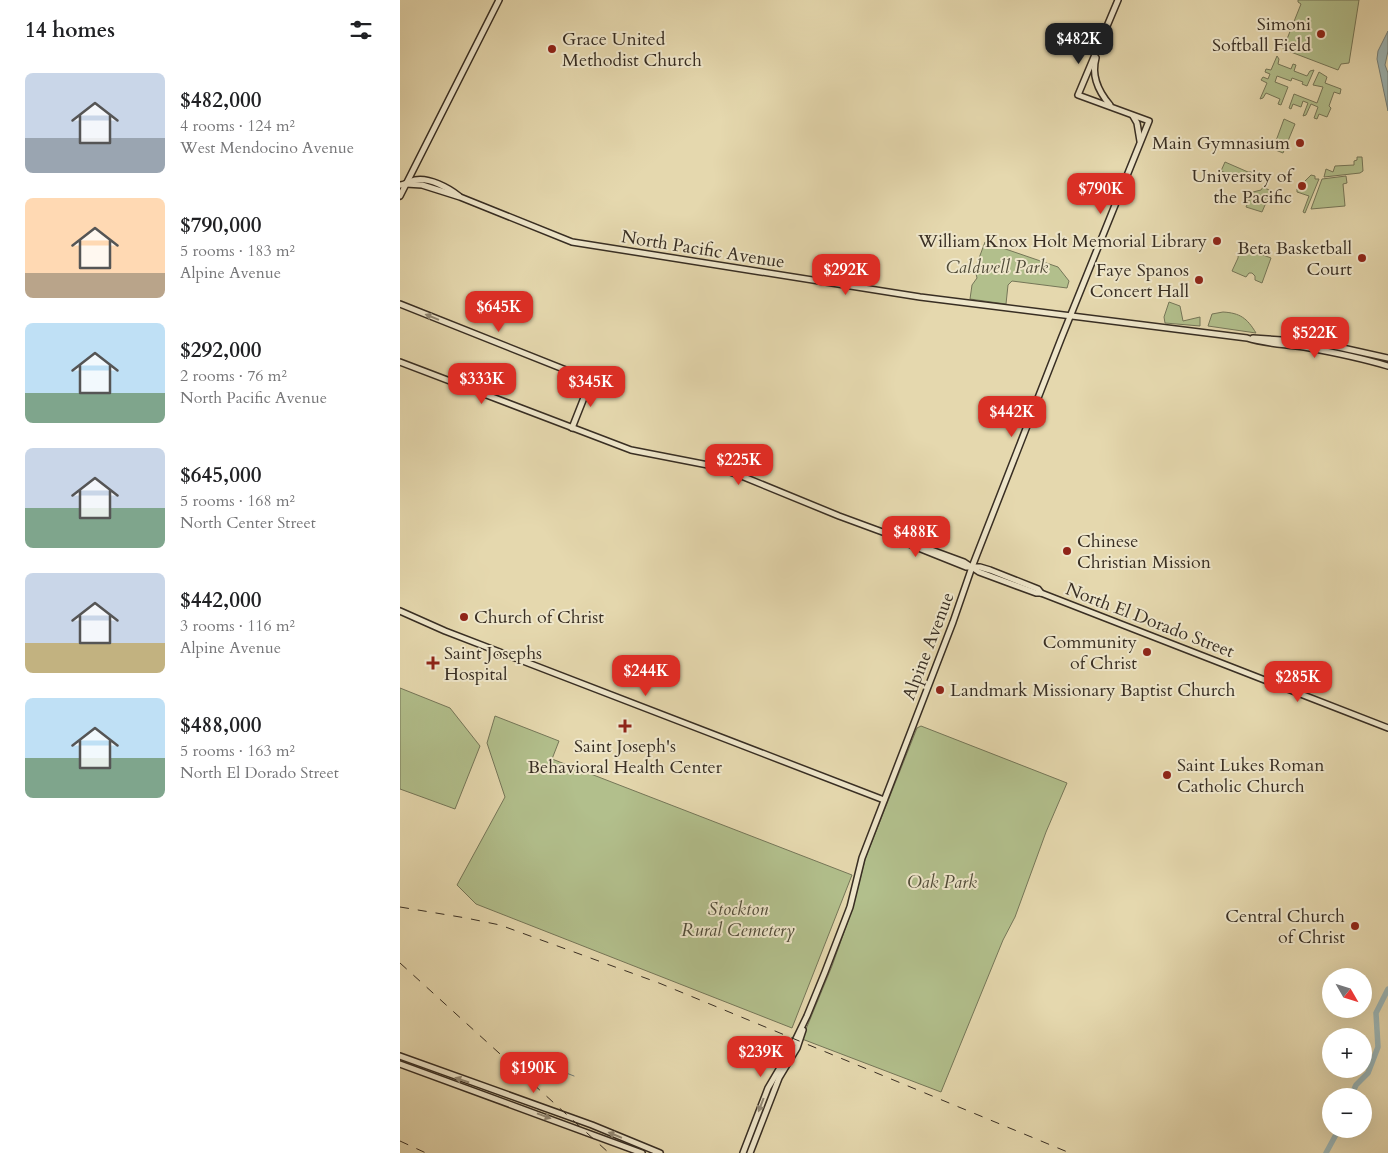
<!DOCTYPE html>
<html lang="en">
<head>
<meta charset="utf-8">
<style>
	body { margin:0; font-family:Cardo,serif; background:#f6f6f6; color:#202124; height:100vh; display:flex; flex-direction:column; font-size:19px; white-space:nowrap }
	* { box-sizing:border-box; margin:0 }
	p { font-size:16px; color:#757577 }
	.icon { flex:none; width:28px; height:28px; fill:none; stroke:currentColor; stroke-width:2; stroke-linecap:round; stroke-linejoin:round }
	.map { position:relative; flex:1; overflow:hidden }
	.sheet { display:flex; flex-direction:column; background:#fff; width:400px }
	.sheet>* { flex:none }
	.needle { width:32px; rotate:129deg }
	.tools { position:absolute; left:922px; top:968px; display:grid; gap:10px }
	.tools a { display:grid; place-items:center; width:50px; height:50px; border-radius:50%; background:#fff; box-shadow:0 5px 20px #0002; font-size:25px }
	.price { position:absolute; translate:-50% -42px; padding:0 11px; border-radius:10px; background:#d93025; color:#fff; font-size:16px; line-height:32px; filter:drop-shadow(0 1px 2px #0008) }
	.price::after { content:''; position:absolute; left:50%; top:30px; width:15px; height:11px; margin-left:-8px; background:inherit; clip-path:polygon(0 0,100% 0,50% 100%) }
	.price.selected { background:#222; color:#fff }
	ul { padding:0; list-style:none }
	li { display:flex; align-items:center; gap:15px; height:125px; padding:0 25px }
	li span { display:grid; place-items:center; flex:none; width:140px; height:100px; border-radius:8px; color:#555 }
	li>.icon { margin-inline-start:auto }
	span .icon { width:60px; height:60px; fill:#fffc; stroke-width:1 }
	li b { font-size:21px }
	h2 { display:flex; justify-content:space-between; align-items:center; height:60px; padding:0 25px; font-size:21px }
	main { display:flex; flex:1; min-height:0 }
	.map>svg:first-child { display:block }
	.green { fill:#b2bf8c; stroke:#757658 }
	.water { fill:#9cb6b6; stroke:#74807b }
	.lines { fill:none; stroke-linecap:round; stroke-linejoin:round }
	.stream { stroke:#74807b; stroke-width:1 }
	.river { stroke:#9cb6b6; stroke-width:5.5 }
	.secondary-casing { stroke:#382e23; stroke-width:8 }
	.secondary { stroke:#eee6ca; stroke-width:5 }
	.rail { stroke:#382e23; stroke-width:1; stroke-dasharray:9 9; stroke-linecap:butt }
	.oneway { fill:#938a76 }
	.poi-dot { fill:#8f2418; stroke:#eee6ca; stroke-width:2 }
	.labels { text-anchor:middle; stroke-width:4; stroke-linejoin:round; paint-order:stroke }
	.poi-label { font-size:18px; fill:#382e23; stroke:#eee6ca; text-anchor:end }
	.street-label { font-size:18px; fill:#382e23; stroke:#eee6ca }
	.park-label { font-size:18px; font-style:italic; fill:#504b38; stroke:#eee6ca }
</style>
</head>
<body>
<main>
<section class="sheet">
<h2>14 homes<svg class="icon" aria-label="filters" viewBox="0 0 24 24"><path d="M4 7h16M4 17h16"/><circle cx="9" cy="7" r="2"/><circle cx="15" cy="17" r="2"/></svg></h2>
<ul>
<li><span style="background:linear-gradient(#c9d6e8 65%,#9aa5b1 0)"><svg class="icon" aria-label="home" viewBox="0 0 24 24"><path d="M3 11l9-7 9 7M6 9v11h12V9"/></svg></span><div><b>$482,000</b><p>4 rooms · 124 m²</p><p>West Mendocino Avenue</p></div></li>
<li><span style="background:linear-gradient(#ffd9b3 75%,#b9a48a 0)"><svg class="icon" aria-label="home" viewBox="0 0 24 24"><path d="M3 11l9-7 9 7M6 9v11h12V9"/></svg></span><div><b>$790,000</b><p>5 rooms · 183 m²</p><p>Alpine Avenue</p></div></li>
<li><span style="background:linear-gradient(#bfe0f5 70%,#7fa58c 0)"><svg class="icon" aria-label="home" viewBox="0 0 24 24"><path d="M3 11l9-7 9 7M6 9v11h12V9"/></svg></span><div><b>$292,000</b><p>2 rooms · 76 m²</p><p>North Pacific Avenue</p></div></li>
<li><span style="background:linear-gradient(#c9d6e8 60%,#7fa58c 0)"><svg class="icon" aria-label="home" viewBox="0 0 24 24"><path d="M3 11l9-7 9 7M6 9v11h12V9"/></svg></span><div><b>$645,000</b><p>5 rooms · 168 m²</p><p>North Center Street</p></div></li>
<li><span style="background:linear-gradient(#c9d6e8 70%,#c2b280 0)"><svg class="icon" aria-label="home" viewBox="0 0 24 24"><path d="M3 11l9-7 9 7M6 9v11h12V9"/></svg></span><div><b>$442,000</b><p>3 rooms · 116 m²</p><p>Alpine Avenue</p></div></li>
<li><span style="background:linear-gradient(#bfe0f5 60%,#7fa58c 0)"><svg class="icon" aria-label="home" viewBox="0 0 24 24"><path d="M3 11l9-7 9 7M6 9v11h12V9"/></svg></span><div><b>$488,000</b><p>5 rooms · 163 m²</p><p>North El Dorado Street</p></div></li>
</ul>
</section>
<div class="map">
<svg width="988" height="1153" viewBox="0 0 988 1153">
	<rect width="100%" height="100%" fill="#e5d8ae"/>
	<filter id="stains"><feTurbulence type="fractalNoise" baseFrequency=".004" numOctaves="4"/><feColorMatrix values="0 0 0 0 .2 0 0 0 0 .09 0 0 0 0 .02 0 0 0 .5 -.17"/></filter>
	<radialGradient id="worn" r=".72"><stop offset=".6" stop-color="#630" stop-opacity="0"/><stop offset="1" stop-color="#630" stop-opacity=".3"/></radialGradient>
	<g class="green">
		<path d="M898 0H959L949 63 941 64 938 70 883 49 901 4 898 2Z"/>
		<path d="M877 56 879 59 878 64 891 69 893 64 896 65 894 71 907 76 910 71 914 70 907 86 902 84 903 82 892 78 891 81 877 76 875 82 888 87 881 105 878 104 880 99 866 93 863 98 860 99 867 83 861 80 863 77 868 79 870 74 865 72 866 69 871 70Z"/>
		<path d="M919 72 927 77 925 83 941 89 940 94 934 92 929 106 931 108 927 117 919 114 917 119 914 118 918 107 911 104 906 115 903 116 908 103 903 101 901 107 893 104 891 109 889 108 894 94 917 103 923 87 913 85Z"/>
		<path d="M884 119 895 124 883 153 873 149Z"/>
		<path d="M957 157H962L963 171 960 173 924 177 926 169 933 172 935 166 954 165V161L957 160Z"/>
		<path d="M825 162 848 172H852L848 182 821 171Z"/>
		<path d="M911 175 915 176V179H919L905 213 903 212 909 196 897 192V189Z"/>
		<path d="M946 176 947 183 943 184 945 206 911 209 922 179Z"/>
		<path d="M863 187 871 191 862 212 846 207 853 192 861 190Z"/>
		<path d="M585 242 658 267 669 281 667 288 612 281 608 285 606 304 570 299 572 285 577 278 575 269Z"/>
		<path d="M839 246 871 258 862 283 855 280V276L852 273H849L846 277 832 271 838 258Z"/>
		<path d="M769 302 780 306 783 321 800 317V326L765 323 764 317Z"/>
		<path d="M823 312C840 313 847 318 856 333L808 326 812 314Z"/>
		<path d="M0 688 50 708 80 746 55 809 0 789Z"/>
		<path d="M95 716 159 741 152 759 452 875 392 1028 76 904 57 885 105 797 87 743Z"/>
		<path d="M521 726 667 783 646 832 615 917 603 940 541 1092 402 1039 432 966 453 907 465 859 517 728Z"/>
	</g>
	<path class="water" d="M988 31V51L985 65 988 73V111L977 59 978 51Z"/>
	<g class="lines">
		<path class="stream" d="M141 1058 156 1069 174 1076"/>
		<g class="river">
			<path d="M951 1096 956 1085 968 1073 978 1047 976 1013 988 989"/>
			<path d="M926 1153 939 1129"/>
		</g>
		<g class="secondary-casing">
			<g id="secondary">
				<path d="M696 58C691 76 698 91 710 105"/>
				<path d="M733 116 737 123 740 141"/>
				<path d="M6 184 22 185 60 197 172 242 520 297 847 338C865 344 885 344 904 347 932 352 961 358 988 366"/>
				<path d="M0 185C5 185 10 181 15 180 29 177 49 188 59 196"/>
				<path d="M0 196 99 0"/>
				<path d="M0 304 191 380 172 428"/>
				<path d="M853 338 897 341 938 347 988 358"/>
				<path d="M0 362 231 450 308 465 339 475 439 516 564 562 579 572 636 593H641L988 728"/>
				<path d="M507 542 511 545 566 567H580L590 570 638 589 641 593"/>
				<path d="M0 611 45 631 484 800"/>
				<path d="M0 1056 192 1125 260 1153"/>
				<path d="M0 1064 242 1153"/>
				<path d="M343 1153 368 1088 391 1049 407 1016 425 972 450 907 462 858 553 622 572 567 661 339 749 121 678 95 718 0"/>
				<path d="M350 1153 379 1078 397 1048 403 1030"/>
			</g>
		</g>
		<use href="#secondary" class="secondary"/>
		<g class="rail">
			<path d="M0 907 66 918 100 925 259 983 670 1153"/>
			<path d="M0 963 209 1153"/>
			<path d="M0 1141 26 1153"/>
		</g>
	</g>
	<defs><path id="oneway-solid" d="M-6-.8H1V-3.2L6.5 0L1 3.2V.8H-6Z" transform="scale(1.25)"/></defs>
	<g class="oneway">
		<use href="#oneway-solid" transform="translate(32 317) rotate(-158)"/>
		<use href="#oneway-solid" transform="translate(62 1080) rotate(-161)"/>
		<use href="#oneway-solid" transform="translate(361 1105) rotate(111)"/>
		<use href="#oneway-solid" transform="translate(144 1116) rotate(20)"/>
		<use href="#oneway-solid" transform="translate(215 1135) rotate(-158)"/>
	</g>
	<g class="poi-dot">
		<circle cx="921" cy="34" r="5"/>
		<circle cx="152" cy="49" r="5"/>
		<circle cx="900" cy="143" r="5"/>
		<circle cx="902" cy="186" r="5"/>
		<circle cx="817" cy="241" r="5"/>
		<circle cx="962" cy="258" r="5"/>
		<circle cx="799" cy="280" r="5"/>
		<circle cx="667" cy="551" r="5"/>
		<circle cx="64" cy="617" r="5"/>
		<circle cx="747" cy="652" r="5"/>
		<path d="M30.5 655.5h5v5h5v5h-5v5h-5v-5h-5v-5h5z"/>
		<circle cx="540" cy="690" r="5"/>
		<path d="M222.5 718.5h5v5h5v5h-5v5h-5v-5h-5v-5h5z"/>
		<circle cx="767" cy="775" r="5"/>
		<circle cx="955" cy="926" r="5"/>
	</g>
	<g class="labels">
		<g class="poi-label">
			<text x="911" y="30">Simoni<tspan x="911" dy="21">Softball Field</tspan></text>
			<text x="162" y="45" text-anchor="start">Grace United<tspan x="162" dy="21">Methodist Church</tspan></text>
			<text x="890" y="149">Main Gymnasium</text>
			<text x="892" y="182">University of<tspan x="892" dy="21">the Pacific</tspan></text>
			<text x="807" y="247">William Knox Holt Memorial Library</text>
			<text x="952" y="254">Beta Basketball<tspan x="952" dy="21">Court</tspan></text>
			<text x="789" y="276">Faye Spanos<tspan x="789" dy="21">Concert Hall</tspan></text>
			<text x="677" y="547" text-anchor="start">Chinese<tspan x="677" dy="21">Christian Mission</tspan></text>
			<text x="74" y="623" text-anchor="start">Church of Christ</text>
			<text x="737" y="648">Community<tspan x="737" dy="21">of Christ</tspan></text>
			<text x="44" y="659" text-anchor="start">Saint Josephs<tspan x="44" dy="21">Hospital</tspan></text>
			<text x="550" y="696" text-anchor="start">Landmark Missionary Baptist Church</text>
			<text x="225" y="752" text-anchor="middle">Saint Joseph's<tspan x="225" dy="21">Behavioral Health Center</tspan></text>
			<text x="777" y="771" text-anchor="start">Saint Lukes Roman<tspan x="777" dy="21">Catholic Church</tspan></text>
			<text x="945" y="922">Central Church<tspan x="945" dy="21">of Christ</tspan></text>
		</g>
		<g class="street-label">
			<text transform="translate(303 249) rotate(9)" y="6">North Pacific Avenue</text>
			<text transform="translate(750 620) rotate(21)" y="6">North El Dorado Street</text>
			<text transform="translate(528 646) rotate(-69)" y="6">Alpine Avenue</text>
		</g>
		<g class="park-label">
			<text x="597" y="273">Caldwell Park</text>
			<text x="542" y="888">Oak Park</text>
			<text x="338" y="915">Stockton<tspan x="338" dy="21">Rural Cemetery</tspan></text>
		</g>
	</g>
	<rect width="100%" height="100%" filter="url(#stains)"/>
	<rect width="100%" height="100%" fill="url(#worn)"/>
</svg>
<div class="tools">
<a><svg class="needle" viewBox="-14 -14 28 28"><path d="M0-13l5 13h-10z" fill="#e53935"/><path d="M0 13l5-13h-10z" fill="#757577"/></svg></a>
<a>+</a>
<a>−</a>
</div>
<b class="price selected" style="left:679px;top:65px">$482K</b>
<b class="price" style="left:701px;top:215px">$790K</b>
<b class="price" style="left:446px;top:296px">$292K</b>
<b class="price" style="left:99px;top:333px">$645K</b>
<b class="price" style="left:915px;top:359px">$522K</b>
<b class="price" style="left:82px;top:405px">$333K</b>
<b class="price" style="left:191px;top:408px">$345K</b>
<b class="price" style="left:612px;top:438px">$442K</b>
<b class="price" style="left:339px;top:486px">$225K</b>
<b class="price" style="left:516px;top:558px">$488K</b>
<b class="price" style="left:246px;top:697px">$244K</b>
<b class="price" style="left:898px;top:703px">$285K</b>
<b class="price" style="left:361px;top:1078px">$239K</b>
<b class="price" style="left:134px;top:1094px">$190K</b>
</div>
</main>
</body>
</html>
